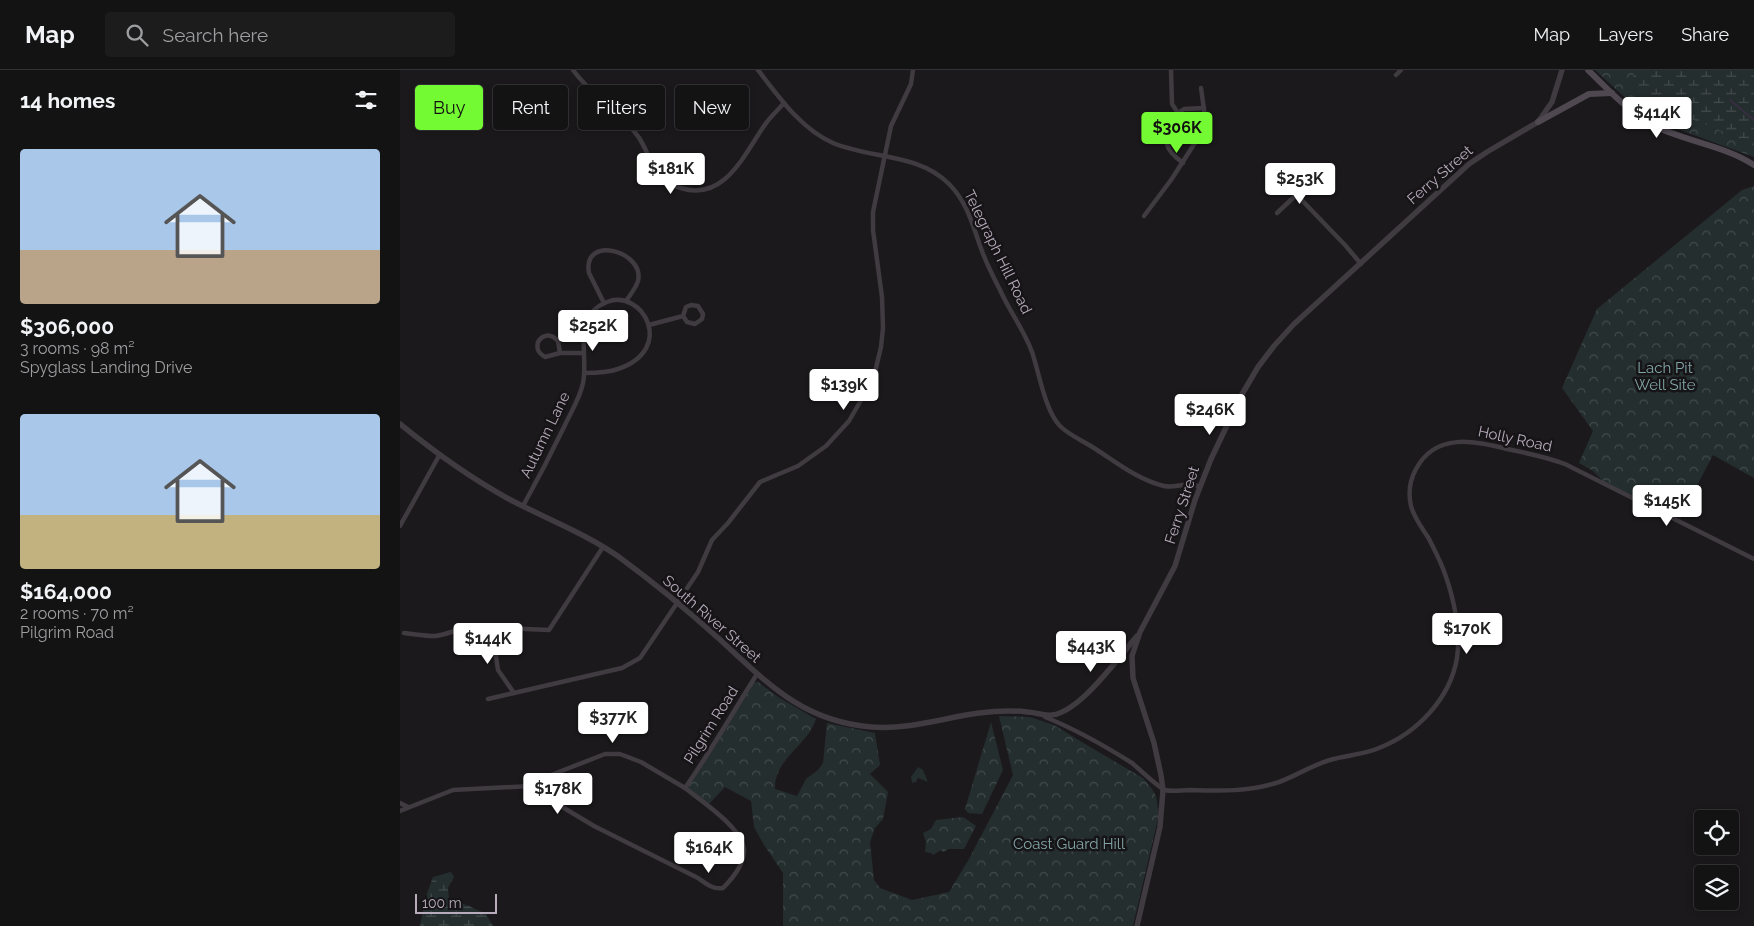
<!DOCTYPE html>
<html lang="en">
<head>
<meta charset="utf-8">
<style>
	body { margin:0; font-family:Raleway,sans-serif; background:#1d1c1d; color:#f1f3f6; height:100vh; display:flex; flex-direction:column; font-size:19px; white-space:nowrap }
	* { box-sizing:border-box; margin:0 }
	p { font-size:16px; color:#9d9ea0 }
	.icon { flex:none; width:28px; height:28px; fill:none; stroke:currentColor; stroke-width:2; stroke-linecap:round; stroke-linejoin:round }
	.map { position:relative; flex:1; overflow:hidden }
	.side { display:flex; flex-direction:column; background:#141314; width:400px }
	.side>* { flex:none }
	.guide { position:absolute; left:15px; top:15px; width:475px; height:45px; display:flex; gap:10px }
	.fabs { position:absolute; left:1294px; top:740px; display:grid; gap:10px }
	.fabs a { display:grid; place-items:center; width:45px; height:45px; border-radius:5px; background:#141314; box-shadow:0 2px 8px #0003,0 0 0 1px #333234; font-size:25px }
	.scale { position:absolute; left:15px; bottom:12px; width:82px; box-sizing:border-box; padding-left:5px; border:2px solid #b7abbc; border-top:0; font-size:14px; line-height:18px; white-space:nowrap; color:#b7abbc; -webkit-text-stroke:4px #161416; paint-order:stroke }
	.price { position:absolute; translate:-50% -42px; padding:0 11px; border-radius:5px; background:#fff; color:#222; font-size:16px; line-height:32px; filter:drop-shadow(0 1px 2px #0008) }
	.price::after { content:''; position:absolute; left:50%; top:30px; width:15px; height:11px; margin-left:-8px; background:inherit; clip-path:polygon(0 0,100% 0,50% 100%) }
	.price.active { background:#74fa32; color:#111 }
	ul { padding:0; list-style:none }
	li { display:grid; align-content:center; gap:10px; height:265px; padding:0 20px }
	li span { display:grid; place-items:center; height:155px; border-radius:5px; color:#555 }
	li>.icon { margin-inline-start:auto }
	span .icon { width:90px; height:90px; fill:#fffc; stroke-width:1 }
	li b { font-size:21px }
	h2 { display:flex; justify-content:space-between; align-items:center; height:60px; padding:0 20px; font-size:21px }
	.chip { padding:0 18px; border-radius:5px; background:#141314; box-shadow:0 2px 8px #0003,0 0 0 1px #333234; font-size:18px; line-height:45px }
	.chip.active { background:#74fa32; color:#111 }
	header { display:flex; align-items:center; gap:30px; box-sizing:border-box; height:70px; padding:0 25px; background:#141314; border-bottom:1px solid #333234 }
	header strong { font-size:24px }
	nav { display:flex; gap:28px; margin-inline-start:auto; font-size:18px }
	.search { width:350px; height:45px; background:#1d1c1d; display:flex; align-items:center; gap:12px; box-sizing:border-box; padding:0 18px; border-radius:5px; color:#9d9ea0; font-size:19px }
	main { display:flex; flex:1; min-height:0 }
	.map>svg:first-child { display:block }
	.forest { fill:url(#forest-crowns) }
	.wetland { fill:url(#wetland-marsh) }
	.garden { fill:#252e2f }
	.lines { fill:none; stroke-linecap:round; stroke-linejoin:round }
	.stream { stroke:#362e40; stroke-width:2 }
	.minor { stroke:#403a41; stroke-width:4.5 }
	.tertiary { stroke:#403a41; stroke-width:5.5 }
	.secondary { stroke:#4f4851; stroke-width:6 }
	.labels { text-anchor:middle; stroke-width:5; stroke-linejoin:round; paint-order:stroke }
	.street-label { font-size:15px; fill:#b7abbc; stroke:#161416 }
	.park-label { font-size:15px; fill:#81a5a7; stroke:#161416 }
</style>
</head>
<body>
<header>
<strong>Map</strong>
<div class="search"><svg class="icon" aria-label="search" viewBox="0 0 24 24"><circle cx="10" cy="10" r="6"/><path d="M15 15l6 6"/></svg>Search here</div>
<nav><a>Map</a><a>Layers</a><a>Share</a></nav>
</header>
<main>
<section class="side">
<h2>14 homes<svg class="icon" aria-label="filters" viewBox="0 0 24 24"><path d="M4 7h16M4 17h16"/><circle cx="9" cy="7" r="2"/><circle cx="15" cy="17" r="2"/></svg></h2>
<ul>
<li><span style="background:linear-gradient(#a9c7e8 65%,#b9a48a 0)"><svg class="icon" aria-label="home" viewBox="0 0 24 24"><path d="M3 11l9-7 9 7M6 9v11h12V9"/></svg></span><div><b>$306,000</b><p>3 rooms · 98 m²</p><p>Spyglass Landing Drive</p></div></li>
<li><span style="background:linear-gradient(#a9c7e8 65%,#c2b280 0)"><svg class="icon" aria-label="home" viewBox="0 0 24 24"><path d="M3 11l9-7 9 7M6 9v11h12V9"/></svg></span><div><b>$164,000</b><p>2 rooms · 70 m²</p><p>Pilgrim Road</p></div></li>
</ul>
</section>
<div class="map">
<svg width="1354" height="856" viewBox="0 0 1354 856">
	<defs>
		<pattern id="forest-crowns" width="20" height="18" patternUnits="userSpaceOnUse" patternTransform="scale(1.25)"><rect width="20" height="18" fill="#252e2f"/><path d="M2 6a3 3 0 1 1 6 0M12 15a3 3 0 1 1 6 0" fill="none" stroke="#424a4b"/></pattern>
		<pattern id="wetland-marsh" width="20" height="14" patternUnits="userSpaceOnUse" patternTransform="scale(1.25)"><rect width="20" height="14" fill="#252e2f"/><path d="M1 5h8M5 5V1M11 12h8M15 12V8" fill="none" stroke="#424a4b"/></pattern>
	</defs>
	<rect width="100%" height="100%" fill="#1b191b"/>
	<g class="forest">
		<path d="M1195 0H1354V87L1258 52 1242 43Z"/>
		<path d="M1354 116V408L1313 385 1280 448 1204 412 1193 401 1179 393 1193 361 1162 318 1197 239 1342 120Z"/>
		<path d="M358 612 378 627 416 649C414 654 412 659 409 663 396 681 374 695 375 719L397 726 406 709 418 700 423 693 427 653 475 663 480 695 470 704 488 722 483 749 475 758 470 772 474 810 480 818 512 830 549 822 569 789 613 705 599 646 630 647 654 655 685 674 731 701 743 708 752 719 756 726 759 744 733 856H383V803L364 775 354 757 351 731 325 717 307 736 285 718 351 613Z"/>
		<path d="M591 652 603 700 582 744 568 743 565 739Z"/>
		<path d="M563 747 576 756 564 779H549L543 782 541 780 533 785 531 783 525 782 526 772 523 763 531 759 536 750Z"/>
	</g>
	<g class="wetland">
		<path d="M1240 0H1354V74L1259 36 1232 13 1234 4Z"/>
		<path d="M51 802 54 807 48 818 49 829 69 836 86 844 93 856H20L26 826 33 807Z"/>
	</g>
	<path class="garden" d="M518 697 523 700 528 712 518 708 516 712 512 713 511 707Z"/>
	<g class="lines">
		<path class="stream" d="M1330 30 1354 50"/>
		<g class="minor">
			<path d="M173 0C191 25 218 41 237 65 247 77 252 101 263 111 267 114 276 116 281 118 324 132 344 85 364 56 369 48 377 41 384 33"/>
			<path d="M358 0C379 27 401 59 433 73 471 89 518 83 549 114 568 133 573 157 582 181 587 195 594 208 601 222 610 242 624 260 632 282 639 302 645 341 660 356 669 365 683 371 694 378 716 392 738 410 764 416 776 419 788 410 800 417"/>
			<path d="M771 0 772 34 778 43C768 68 757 74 783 93"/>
			<path d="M996 5 1001 0"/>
			<path d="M778 43 784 39 804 38"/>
			<path d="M892 120 945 175 961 194"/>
			<path d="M877 143 910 112"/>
			<path d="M744 146 771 110 802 62 805 47 801 18"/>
			<path d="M204 233 189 203C182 164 245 181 238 211 236 218 230 225 226 231"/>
			<path d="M249 255 283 246 287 252 295 254 302 249 303 244 298 236 291 235 286 237 283 246"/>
			<path d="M160 283 145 287C139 283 136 280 138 272 143 264 151 263 158 271L160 283H183"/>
			<path d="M123 436C138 409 152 382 165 355 171 342 180 328 183 313 189 286 171 246 207 232 242 218 277 279 218 299 207 303 195 303 184 303"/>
			<path d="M0 456 40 384"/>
			<path d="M101 558 96 587 98 600 114 623"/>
			<path d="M4 563C14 564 25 566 35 566 50 565 79 548 92 560L101 558 149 560 203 477"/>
			<path d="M88 629 222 598 240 588 298 502 312 470 328 453 360 412 398 396 426 376 449 351 464 325 475 302 481 277 483 258 482 227 473 160V142L491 56 511 14 513 0"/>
			<path d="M645 647C675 659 705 676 732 693 739 699 759 718 765 720 772 722 782 720 790 720 820 721 850 722 879 712 896 706 912 695 930 690 946 685 963 685 979 678 1017 663 1050 629 1057 588 1061 562 1054 529 1045 504 1041 492 1035 481 1029 469 1023 459 1014 448 1011 436 1008 423 1010 410 1016 399 1036 362 1074 371 1107 379 1127 383 1146 387 1165 394L1354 489"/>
			<path d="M129 717 194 756 298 808C305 813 313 820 323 818 332 809 343 796 344 782 346 760 301 731 285 718"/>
			<path d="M0 733 8 737"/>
			<path d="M0 741 53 720 132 716 146 707 205 684H220L241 692 285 718C311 681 333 642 357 604"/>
		</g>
		<g class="tertiary">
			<path d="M0 354C33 381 69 407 107 428 144 448 185 463 219 487 253 512 286 539 317 567 366 611 400 651 471 657 508 660 543 648 579 643 594 641 611 640 627 642 635 642 643 646 652 645 680 642 719 587 737 566"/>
			<path d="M737 856 760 757 763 720 761 705 754 673 733 608 732 586 740 562 775 496 795 430 811 389 841 326 858 297 874 276 894 254 1069 94 1087 82 1138 52 1152 32 1162 0"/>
		</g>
		<g class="secondary">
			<path d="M1188 0C1209 20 1230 44 1257 57 1288 72 1325 76 1354 95"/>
			<path d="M1138 52 1189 24 1212 23"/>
		</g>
	</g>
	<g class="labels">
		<g class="street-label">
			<text transform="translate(1040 105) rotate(-41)" y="5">Ferry Street</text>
			<text transform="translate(598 182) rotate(64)" y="5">Telegraph Hill Road</text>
			<text transform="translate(145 365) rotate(-64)" y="5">Autumn Lane</text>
			<text transform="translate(1115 369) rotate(12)" y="5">Holly Road</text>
			<text transform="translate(782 435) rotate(-72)" y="5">Ferry Street</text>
			<text transform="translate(312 549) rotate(41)" y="5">South River Street</text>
			<text transform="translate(311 655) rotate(-58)" y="5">Pilgrim Road</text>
		</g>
		<g class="park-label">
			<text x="1265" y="303">Lach Pit<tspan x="1265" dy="17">Well Site</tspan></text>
			<text x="669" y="779">Coast Guard Hill</text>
		</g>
	</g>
</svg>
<div class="fabs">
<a><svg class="icon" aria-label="locate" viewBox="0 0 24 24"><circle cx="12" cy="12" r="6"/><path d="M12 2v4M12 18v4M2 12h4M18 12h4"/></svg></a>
<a><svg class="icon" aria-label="layers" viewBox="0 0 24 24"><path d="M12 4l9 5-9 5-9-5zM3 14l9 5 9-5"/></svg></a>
</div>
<div class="scale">100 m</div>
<b class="price" style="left:1257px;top:69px">$414K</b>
<b class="price active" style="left:777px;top:84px">$306K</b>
<b class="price" style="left:271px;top:125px">$181K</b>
<b class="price" style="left:900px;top:135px">$253K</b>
<b class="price" style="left:193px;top:282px">$252K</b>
<b class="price" style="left:444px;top:341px">$139K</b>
<b class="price" style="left:810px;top:366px">$246K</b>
<b class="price" style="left:1267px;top:457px">$145K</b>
<b class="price" style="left:1067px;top:585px">$170K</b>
<b class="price" style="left:88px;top:595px">$144K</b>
<b class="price" style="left:691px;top:603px">$443K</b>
<b class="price" style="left:213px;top:674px">$377K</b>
<b class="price" style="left:158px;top:745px">$178K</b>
<b class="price" style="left:309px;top:804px">$164K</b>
<div class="guide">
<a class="chip active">Buy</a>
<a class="chip">Rent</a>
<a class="chip">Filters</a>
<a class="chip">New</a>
</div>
</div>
</main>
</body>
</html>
